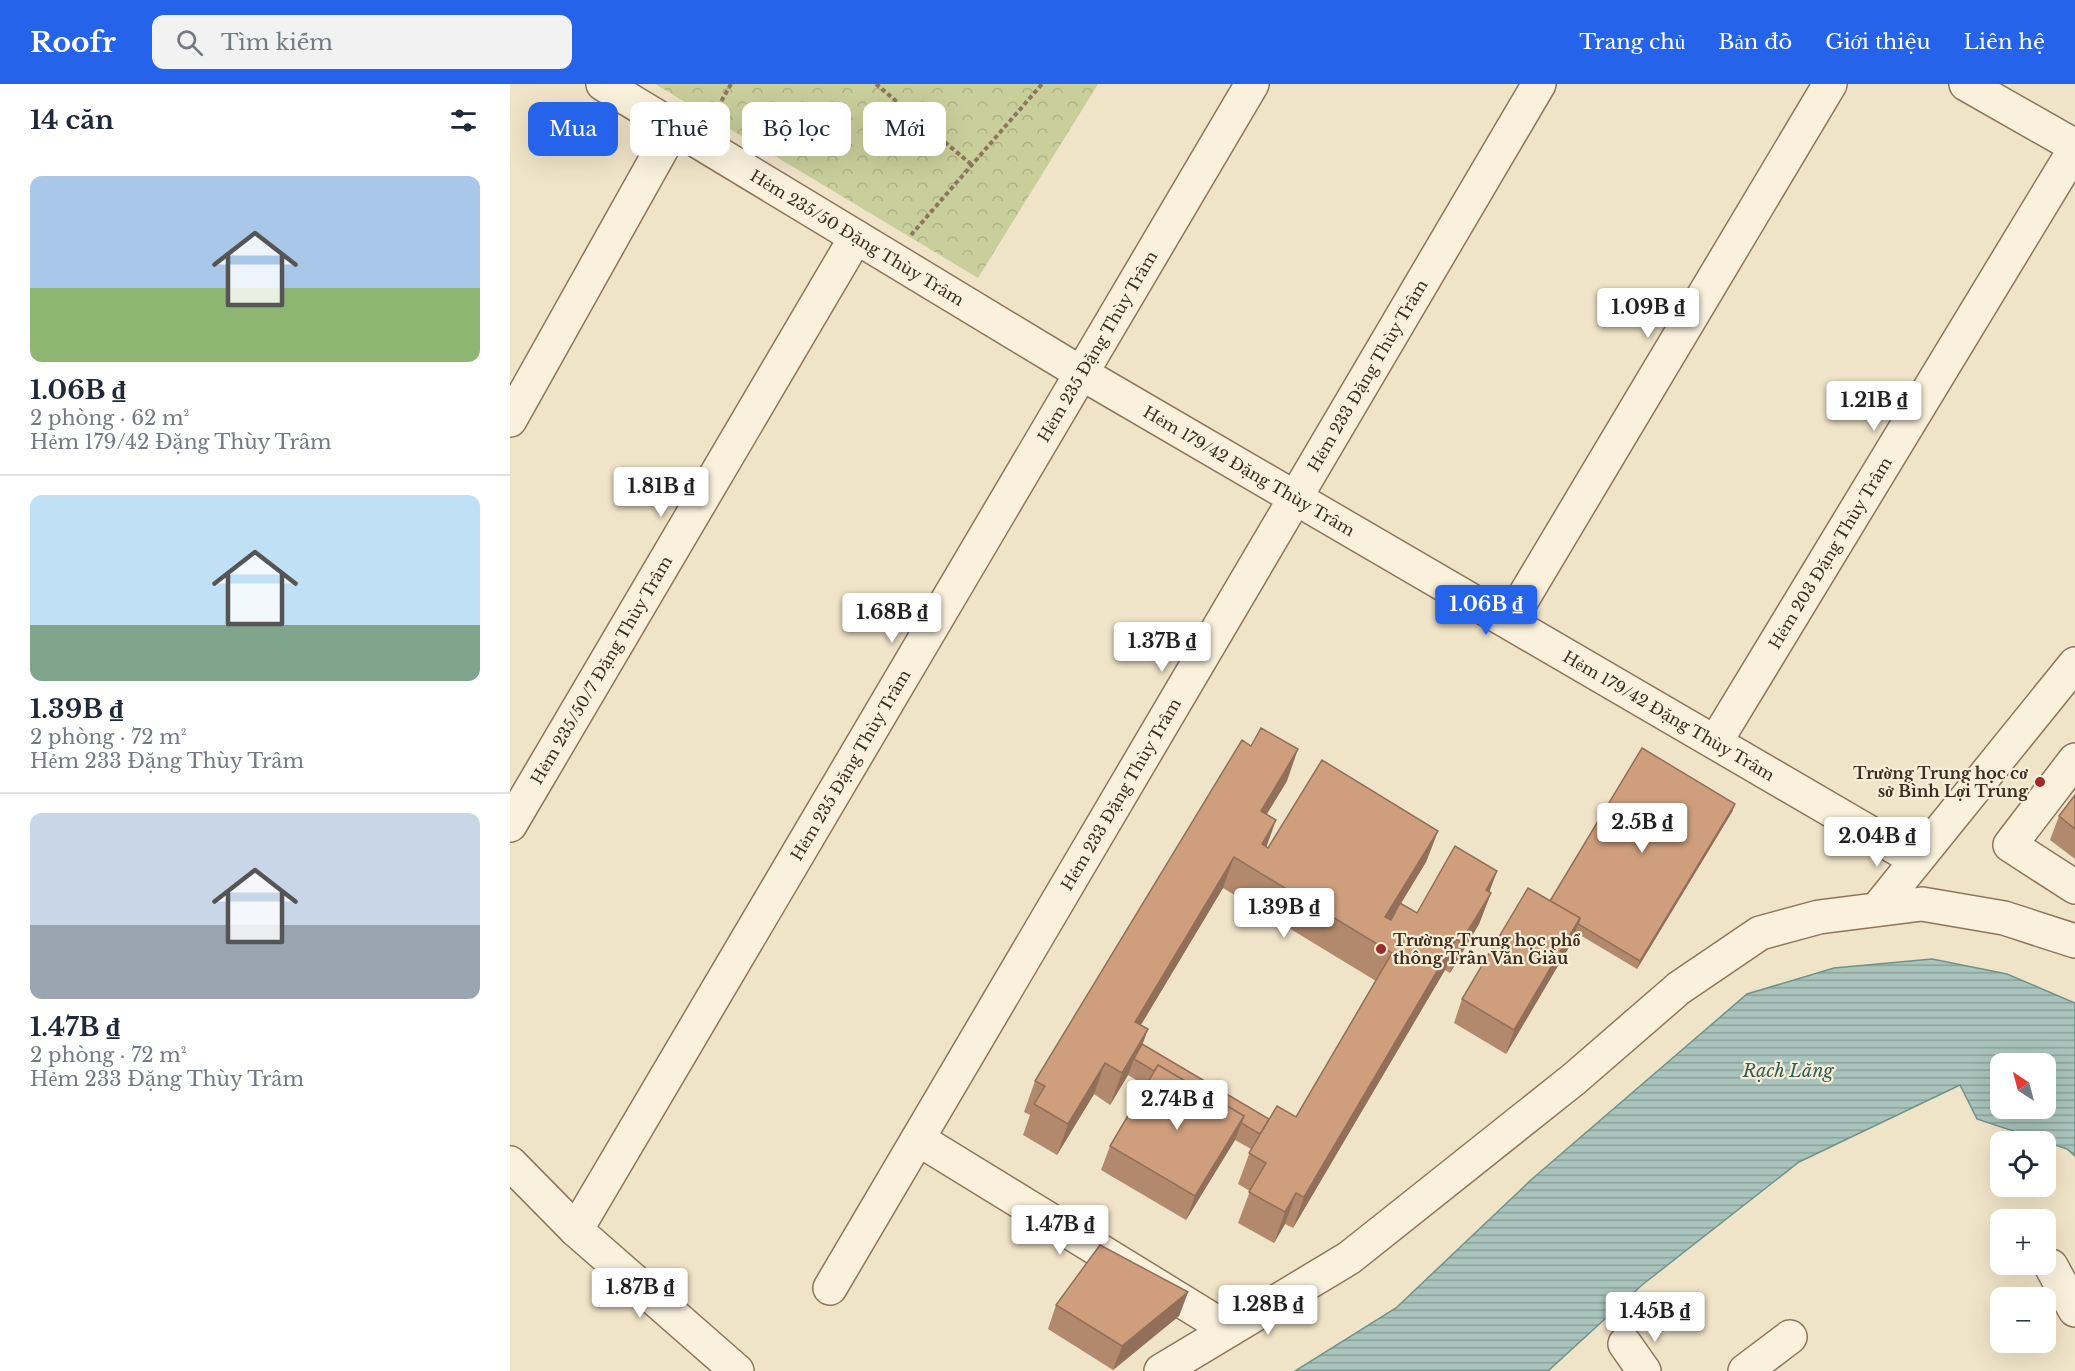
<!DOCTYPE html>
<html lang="vi">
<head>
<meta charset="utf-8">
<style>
	body { margin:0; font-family:"Libre Baskerville",serif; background:#f2f2f3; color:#1f2937; height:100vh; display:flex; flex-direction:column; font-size:22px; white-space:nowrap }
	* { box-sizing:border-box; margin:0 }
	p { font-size:20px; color:#747a83 }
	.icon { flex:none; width:33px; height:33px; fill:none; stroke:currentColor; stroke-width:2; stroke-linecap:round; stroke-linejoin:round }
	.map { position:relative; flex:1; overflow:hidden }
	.side { display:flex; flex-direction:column; background:#fff; width:510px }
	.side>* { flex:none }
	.banner { position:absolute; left:18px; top:18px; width:570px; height:54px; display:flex; gap:12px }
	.needle { width:39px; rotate:324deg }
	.controls { position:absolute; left:1480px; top:969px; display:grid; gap:12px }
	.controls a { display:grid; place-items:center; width:66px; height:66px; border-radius:12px; background:#fff; box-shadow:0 6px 24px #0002; font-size:30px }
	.price { position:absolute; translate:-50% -51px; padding:0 14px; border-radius:6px; background:#fff; color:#222; font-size:20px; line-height:39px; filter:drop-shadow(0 2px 3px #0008) }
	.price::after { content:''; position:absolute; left:50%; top:36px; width:18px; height:14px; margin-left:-9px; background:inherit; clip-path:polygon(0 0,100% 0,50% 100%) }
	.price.current { background:#2563eb; color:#fff }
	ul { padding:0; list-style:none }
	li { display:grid; align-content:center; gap:12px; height:318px; padding:0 30px }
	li+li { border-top:2px solid #e0e1e3 }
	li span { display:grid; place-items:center; height:186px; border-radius:12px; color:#555 }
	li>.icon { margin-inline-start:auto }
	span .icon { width:108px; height:108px; fill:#fffc; stroke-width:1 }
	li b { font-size:26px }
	h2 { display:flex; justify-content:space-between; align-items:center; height:72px; padding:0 30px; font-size:26px }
	.pill { padding:0 21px; border-radius:12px; background:#fff; box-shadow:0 6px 24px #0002; font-size:21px; line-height:54px }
	.pill.current { background:#2563eb; color:#fff }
	header { display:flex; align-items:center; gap:36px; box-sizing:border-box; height:84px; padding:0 30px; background:#2563eb; color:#fff }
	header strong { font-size:28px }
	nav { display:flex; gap:33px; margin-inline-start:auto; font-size:21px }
	.search { width:420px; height:54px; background:#f2f2f3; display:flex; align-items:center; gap:15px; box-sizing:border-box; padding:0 21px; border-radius:12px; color:#747a83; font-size:22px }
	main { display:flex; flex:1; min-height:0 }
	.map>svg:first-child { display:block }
	.park { fill:url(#park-crowns) }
	.water { fill:url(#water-rules); stroke:#6f938a; stroke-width:1.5; fill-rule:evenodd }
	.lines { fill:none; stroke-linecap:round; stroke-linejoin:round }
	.minor-casing { stroke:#8d765c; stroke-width:36 }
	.path { stroke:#8d765c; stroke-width:4; stroke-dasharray:4.5 3; stroke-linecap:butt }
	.minor { stroke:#faf1dc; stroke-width:33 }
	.wall { fill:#b2896c; fill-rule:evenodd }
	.shaded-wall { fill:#916f58 }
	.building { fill:#cf9f7d; stroke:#916f58; stroke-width:1.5 }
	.poi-dot { fill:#9e2a2b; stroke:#f7eed8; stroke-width:2 }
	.labels { text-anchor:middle; stroke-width:4.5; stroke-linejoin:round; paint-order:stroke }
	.street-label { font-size:16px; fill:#3d2e20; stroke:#f7eed8 }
	.poi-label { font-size:16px; font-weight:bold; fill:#3d2e20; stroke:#f7eed8; text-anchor:end }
	.water-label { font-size:18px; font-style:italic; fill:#2f5d5a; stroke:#f7eed8 }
</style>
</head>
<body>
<header>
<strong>Roofr</strong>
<div class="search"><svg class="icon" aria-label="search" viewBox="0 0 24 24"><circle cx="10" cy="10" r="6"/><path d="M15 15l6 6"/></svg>Tìm kiếm</div>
<nav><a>Trang chủ</a><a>Bản đồ</a><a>Giới thiệu</a><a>Liên hệ</a></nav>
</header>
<main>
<section class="side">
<h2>14 căn<svg class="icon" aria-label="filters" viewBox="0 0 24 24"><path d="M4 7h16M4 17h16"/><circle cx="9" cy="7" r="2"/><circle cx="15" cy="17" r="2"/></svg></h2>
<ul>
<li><span style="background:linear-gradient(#a9c7e8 60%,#8fb573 0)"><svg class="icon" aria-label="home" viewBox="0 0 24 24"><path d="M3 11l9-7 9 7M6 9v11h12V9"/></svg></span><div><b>1.06B ₫</b><p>2 phòng · 62 m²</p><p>Hẻm 179/42 Đặng Thùy Trâm</p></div></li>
<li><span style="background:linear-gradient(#bfe0f5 70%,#7fa58c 0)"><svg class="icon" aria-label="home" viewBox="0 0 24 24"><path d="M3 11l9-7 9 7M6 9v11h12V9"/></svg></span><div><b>1.39B ₫</b><p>2 phòng · 72 m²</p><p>Hẻm 233 Đặng Thùy Trâm</p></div></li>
<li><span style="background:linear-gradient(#c9d6e8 60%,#9aa5b1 0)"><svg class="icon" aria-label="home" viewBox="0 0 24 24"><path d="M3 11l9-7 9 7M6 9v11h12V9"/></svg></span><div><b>1.47B ₫</b><p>2 phòng · 72 m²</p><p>Hẻm 233 Đặng Thùy Trâm</p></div></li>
</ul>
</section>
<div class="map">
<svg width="1565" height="1287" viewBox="0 0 1565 1287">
	<defs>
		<pattern id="park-crowns" width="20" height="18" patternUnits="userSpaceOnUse" patternTransform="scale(1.5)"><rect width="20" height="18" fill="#c9cf9b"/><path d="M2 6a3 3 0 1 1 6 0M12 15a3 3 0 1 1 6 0" fill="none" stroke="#aeb285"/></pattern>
		<pattern id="water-rules" width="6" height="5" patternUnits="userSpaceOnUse" patternTransform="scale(1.5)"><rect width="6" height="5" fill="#a9c4bc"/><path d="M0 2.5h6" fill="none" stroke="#8ba098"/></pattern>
	</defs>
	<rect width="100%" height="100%" fill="#f0e4c8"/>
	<path class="park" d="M145 0H588L468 194Z"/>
	<path class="water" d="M1422 875 1497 890 1565 919V1072L1557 1065 1467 1035 1450 1001 1289 1078 1132 1201 1038 1287H785L886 1224 1022 1095 1237 910 1324 884ZM1491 980H1536V1024H1491Z"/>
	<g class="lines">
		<g class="minor-casing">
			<g id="minor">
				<path id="s1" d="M93 0 571 289 1405 775"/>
				<path d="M1456 0 1565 62"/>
				<path d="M0 336 164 43"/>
				<path d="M1000 536 1320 0"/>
				<path id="s2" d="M1206 657 1565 65"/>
				<path d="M1565 676 1500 761 1565 803"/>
				<path id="s3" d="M0 741 346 153"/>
				<path d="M1368 824 1565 580"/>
				<path d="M408 1055 719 1246"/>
				<path d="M0 1079 66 1146 227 1287"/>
				<path id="s4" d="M66 1146 742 0"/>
				<path d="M1541 1182 1565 1226"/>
				<path id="s5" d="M320 1204 1029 0"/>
				<path d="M1115 1260 1134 1287"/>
				<path d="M651 1287 839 1174 1064 995 1169 904 1250 849 1309 833 1412 820 1494 834 1565 857"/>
				<path d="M1235 1287 1280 1253"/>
			</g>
		</g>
		<g class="path">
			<path d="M366 0 462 81"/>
			<path d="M204 30 221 0"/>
			<path d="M401 151 532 0"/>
		</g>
		<use href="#minor" class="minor"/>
	</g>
	<g class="wall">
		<path d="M777 697 756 730V763L758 764 928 747 916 778 891 819 907 829 987 787 979 808 981 809 969 840 940 889 935 886 783 1144 775 1140 764 1159 728 1139 740 1107 728 1100 741 1065 725 1056 676 1136 591 1086 600 1062 636 1002 618 991 600 1021 584 1010 547 1071 513 1051 520 1031 514 1028 525 997ZM713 804 866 897 786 1033 759 1035 632 960 638 945 631 941Z"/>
		<path d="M1565 711V775L1540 756 1549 732Z"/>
		<path d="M1225 720 1222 728 1127 885 1065 848 1062 858 996 970 944 939 952 915 1040 817Z"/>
		<path d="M678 1208 669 1232 603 1286 538 1245 546 1221Z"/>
	</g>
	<g class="shaded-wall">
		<path d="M788 665 777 697 740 758 751 727Z"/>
		<path d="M1225 720 1222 728 1127 885 1130 877Z"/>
		<path d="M766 736 755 767 752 760Z"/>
		<path d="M928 747 916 778 867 859 875 833Z"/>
		<path d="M724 773 713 804 614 969 625 938Z"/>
		<path d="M987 787 976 817 981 809 969 840 940 889 951 858 976 806Z"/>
		<path d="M1070 834 1062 858 996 970 1004 946Z"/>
		<path d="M946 855 935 886 783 1144 794 1113Z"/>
		<path d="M638 945 627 976 624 975 618 991 600 1021 612 989Z"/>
		<path d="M595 979 584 1010 547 1071 558 1040Z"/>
		<path d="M734 1032 725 1056 676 1136 685 1112Z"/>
		<path d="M786 1109 775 1140 764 1159 775 1128Z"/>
		<path d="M678 1208 669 1232 603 1286 612 1262Z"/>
	</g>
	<g class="building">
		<path d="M751 644 788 665 751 727 766 736 752 760 758 764 812 676 928 747 875 833 881 836 890 819 907 829 945 762 987 787 976 806 981 809 951 858 946 855 794 1113 786 1109 775 1128 739 1108 756 1079 739 1069 767 1022 786 1033 882 869 724 773 625 938 638 945 612 989 595 979 558 1040 524 1020 535 1002 525 997 732 656 741 662Z"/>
		<path d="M1132 664 1225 720 1130 877 1068 840 1070 834 1040 817Z"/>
		<path d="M1565 711V745L1549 732Z"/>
		<path d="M1018 804 1070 834 1004 946 952 915Z"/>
		<path d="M632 960 759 1035 750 1050 731 1039 734 1032 648 981 644 987 624 975Z"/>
		<path d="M648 981 734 1032 685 1112 600 1062Z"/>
		<path d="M590 1161 678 1208 612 1262 546 1221Z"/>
	</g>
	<g class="poi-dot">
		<circle cx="1530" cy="698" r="6"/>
		<circle cx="871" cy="865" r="6"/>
	</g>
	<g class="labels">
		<g class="street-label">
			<text dy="6" stroke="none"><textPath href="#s1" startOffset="297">Hẻm 235/50 Đặng Thùy Trâm</textPath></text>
			<text dy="6" stroke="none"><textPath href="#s4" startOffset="1026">Hẻm 235 Đặng Thùy Trâm</textPath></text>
			<text dy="6" stroke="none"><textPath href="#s5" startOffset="1059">Hẻm 233 Đặng Thùy Trâm</textPath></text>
			<text dy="6" stroke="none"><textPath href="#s1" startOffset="753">Hẻm 179/42 Đặng Thùy Trâm</textPath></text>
			<text dy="6" stroke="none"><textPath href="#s2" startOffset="220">Hẻm 203 Đặng Thùy Trâm</textPath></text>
			<text dy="6" stroke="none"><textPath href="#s3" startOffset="180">Hẻm 235/50/7 Đặng Thùy Trâm</textPath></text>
			<text dy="6" stroke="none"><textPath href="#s1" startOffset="1239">Hẻm 179/42 Đặng Thùy Trâm</textPath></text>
			<text dy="6" stroke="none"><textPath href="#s4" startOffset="540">Hẻm 235 Đặng Thùy Trâm</textPath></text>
			<text dy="6" stroke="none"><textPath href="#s5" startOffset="573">Hẻm 233 Đặng Thùy Trâm</textPath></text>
		</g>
		<g class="poi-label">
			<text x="1518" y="695">Trường Trung học cơ<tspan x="1518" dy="18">sở Bình Lợi Trung</tspan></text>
			<text x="883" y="862" text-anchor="start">Trường Trung học phổ<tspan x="883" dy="18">thông Trần Văn Giàu</tspan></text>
		</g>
		<g class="water-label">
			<text x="1278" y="993">Rạch Lăng</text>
		</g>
	</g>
</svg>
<div class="controls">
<a><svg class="needle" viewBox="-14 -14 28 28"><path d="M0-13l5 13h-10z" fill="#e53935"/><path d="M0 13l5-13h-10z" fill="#747a83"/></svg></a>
<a><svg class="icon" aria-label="locate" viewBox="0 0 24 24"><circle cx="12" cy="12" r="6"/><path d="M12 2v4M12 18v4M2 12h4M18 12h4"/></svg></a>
<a>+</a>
<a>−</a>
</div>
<b class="price" style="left:1138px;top:255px">1.09B ₫</b>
<b class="price" style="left:1364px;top:348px">1.21B ₫</b>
<b class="price" style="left:151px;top:434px">1.81B ₫</b>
<b class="price current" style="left:976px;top:552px">1.06B ₫</b>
<b class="price" style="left:382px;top:560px">1.68B ₫</b>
<b class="price" style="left:652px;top:589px">1.37B ₫</b>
<b class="price" style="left:1132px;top:770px">2.5B ₫</b>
<b class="price" style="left:1367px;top:784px">2.04B ₫</b>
<b class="price" style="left:774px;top:855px">1.39B ₫</b>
<b class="price" style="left:667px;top:1047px">2.74B ₫</b>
<b class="price" style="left:550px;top:1172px">1.47B ₫</b>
<b class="price" style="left:130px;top:1235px">1.87B ₫</b>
<b class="price" style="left:758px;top:1252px">1.28B ₫</b>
<b class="price" style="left:1145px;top:1259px">1.45B ₫</b>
<div class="banner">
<a class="pill current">Mua</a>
<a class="pill">Thuê</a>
<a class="pill">Bộ lọc</a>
<a class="pill">Mới</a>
</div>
</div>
</main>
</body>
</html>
